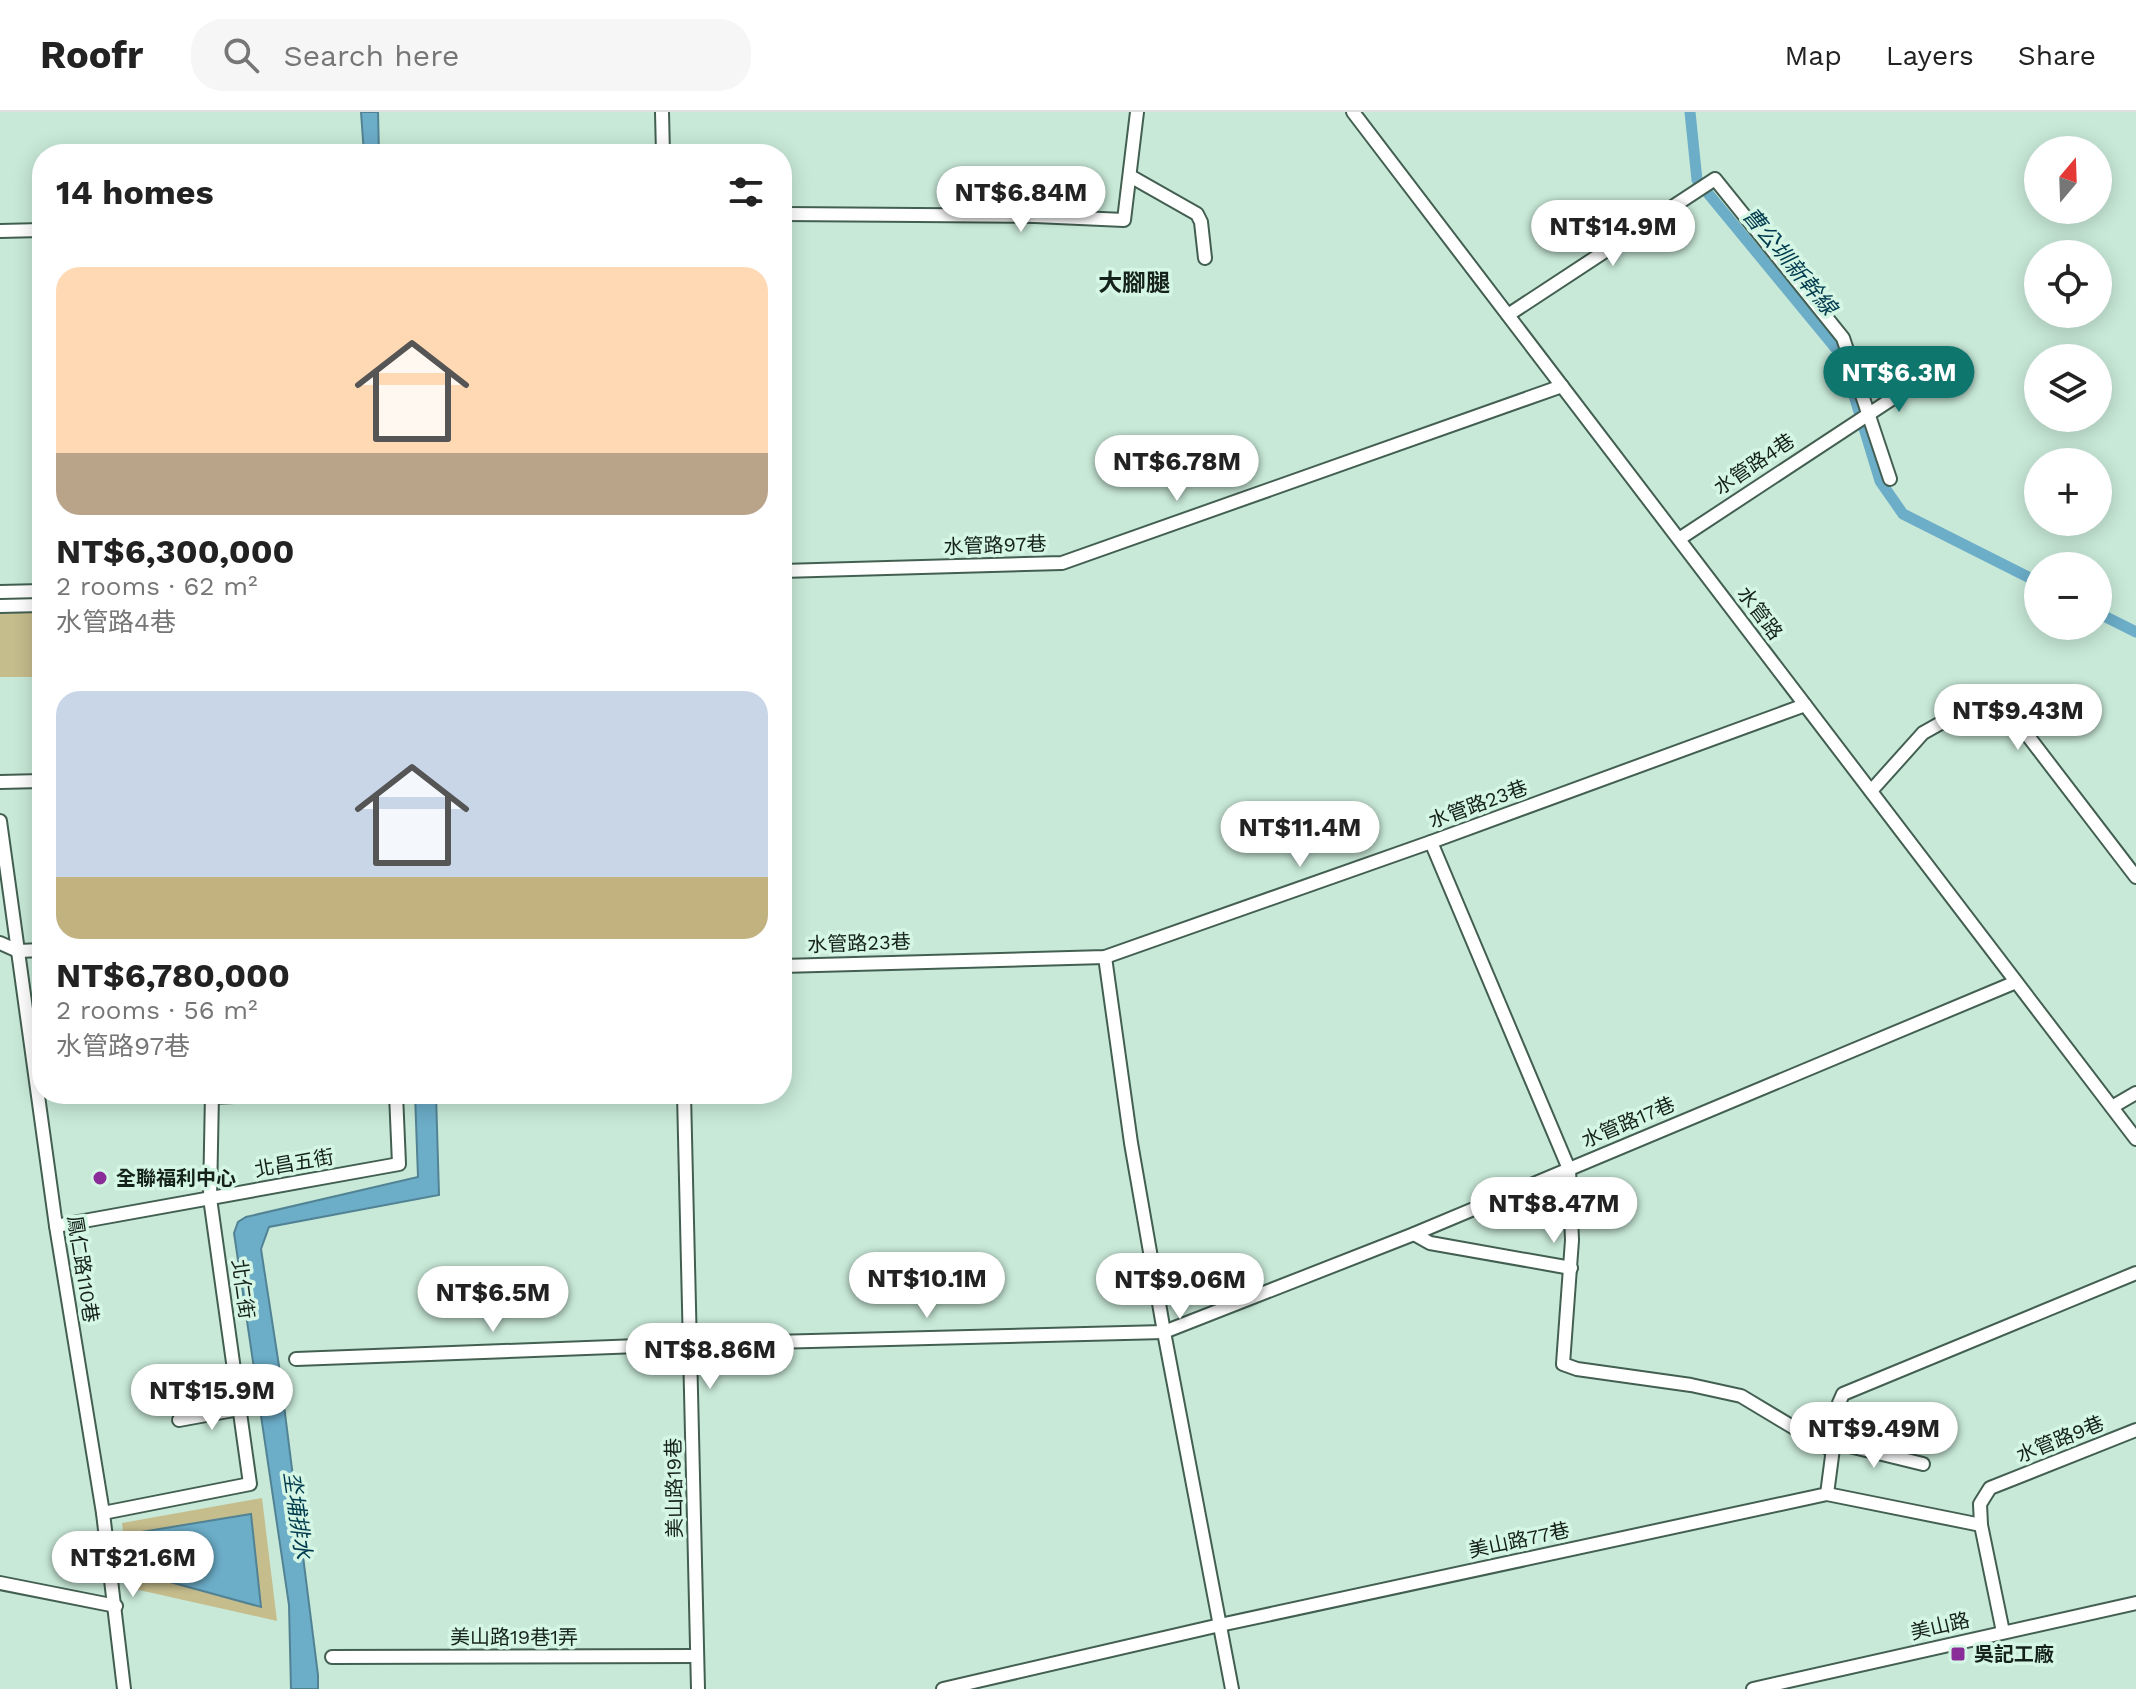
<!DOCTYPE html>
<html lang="en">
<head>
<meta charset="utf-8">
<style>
	body { margin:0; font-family:"Work Sans","Noto Sans TC",sans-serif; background:#f6f6f6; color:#222; height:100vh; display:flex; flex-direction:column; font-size:30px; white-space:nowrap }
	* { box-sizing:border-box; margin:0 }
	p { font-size:26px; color:#767676 }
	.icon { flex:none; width:44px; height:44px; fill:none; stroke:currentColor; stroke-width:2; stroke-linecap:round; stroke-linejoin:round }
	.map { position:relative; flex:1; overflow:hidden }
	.side { position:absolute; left:32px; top:32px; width:760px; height:960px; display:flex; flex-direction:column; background:#fff; border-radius:32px; box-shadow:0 4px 20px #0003 }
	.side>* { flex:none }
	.needle { width:52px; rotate:19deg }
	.controls { position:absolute; left:2024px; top:24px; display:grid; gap:16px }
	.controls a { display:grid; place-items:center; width:88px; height:88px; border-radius:50%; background:#fff; box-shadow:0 4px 20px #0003; font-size:40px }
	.price { position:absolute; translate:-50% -68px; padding:0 18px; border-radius:28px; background:#fff; color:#222; font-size:26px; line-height:52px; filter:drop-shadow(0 2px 4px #0008) }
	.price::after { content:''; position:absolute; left:50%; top:48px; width:24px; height:18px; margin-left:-12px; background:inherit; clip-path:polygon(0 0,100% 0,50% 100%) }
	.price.on { background:#0f766e; color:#fff }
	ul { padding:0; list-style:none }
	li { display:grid; align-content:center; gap:16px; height:424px; padding:0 24px }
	li span { display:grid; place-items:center; height:248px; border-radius:24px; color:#555 }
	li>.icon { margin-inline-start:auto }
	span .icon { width:144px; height:144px; fill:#fffc; stroke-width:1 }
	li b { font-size:34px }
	h2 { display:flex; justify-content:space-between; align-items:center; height:96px; padding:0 24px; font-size:34px }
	header { display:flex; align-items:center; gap:48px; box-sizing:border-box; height:112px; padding:0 40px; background:#fff; border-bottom:2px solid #e0e0e0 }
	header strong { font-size:38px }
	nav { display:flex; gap:44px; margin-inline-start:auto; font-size:28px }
	.search { width:560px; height:72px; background:#f6f6f6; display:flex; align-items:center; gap:20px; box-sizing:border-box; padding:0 28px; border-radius:32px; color:#767676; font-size:30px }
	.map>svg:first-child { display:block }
	.green { fill:#c6bd8d }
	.water { fill:#6cadc8; stroke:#528394; stroke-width:2 }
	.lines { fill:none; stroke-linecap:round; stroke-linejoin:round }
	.canal { stroke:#6cadc8; stroke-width:11 }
	.minor-casing { stroke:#435f51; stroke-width:16 }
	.minor { stroke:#fff; stroke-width:12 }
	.poi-dot { fill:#8b2d98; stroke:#d5f6e5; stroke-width:3 }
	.labels { text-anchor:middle; stroke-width:7; stroke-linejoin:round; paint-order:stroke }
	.street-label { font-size:20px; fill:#15211b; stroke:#d5f6e5 }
	.poi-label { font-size:20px; font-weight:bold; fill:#15211b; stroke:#d5f6e5; text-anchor:start }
	.water-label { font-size:22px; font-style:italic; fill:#003a4d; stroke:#d5f6e5 }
	.quarter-label { font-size:24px; font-weight:bold; fill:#15211b; stroke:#d5f6e5 }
</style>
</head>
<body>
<header>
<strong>Roofr</strong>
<div class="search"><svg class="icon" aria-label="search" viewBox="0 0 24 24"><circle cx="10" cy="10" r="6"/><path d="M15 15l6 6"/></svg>Search here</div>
<nav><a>Map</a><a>Layers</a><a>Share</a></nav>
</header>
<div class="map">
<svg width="2136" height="1577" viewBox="0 0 2136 1577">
	<rect width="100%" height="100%" fill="#c8e9d8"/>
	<g class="green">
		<path d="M42 500V565H0V501Z"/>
		<path d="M262 1386 277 1509 130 1476 122 1411Z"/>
	</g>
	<g class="water">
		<path d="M361 0H378L379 42H364Z"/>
		<path d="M415 982H436L439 1083 269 1115 261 1137 279 1254 318 1563V1577H291L289 1493 234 1121 238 1110 246 1105 418 1065Z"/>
		<path d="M251 1402 261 1495 148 1464 141 1420Z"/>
	</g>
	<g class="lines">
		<g class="canal">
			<path d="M1690 0 1697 68 1842 244 1880 369 1903 402 2038 470"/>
			<path d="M2098 501 2136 520"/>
		</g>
		<g class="minor-casing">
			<g id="minor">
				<path d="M662 0 663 42"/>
				<path d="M1353 0 2136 1027"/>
				<path d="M1130 64 1197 102 1201 110 1205 146"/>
				<path d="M782 102 1035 104 1124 108 1137 0"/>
				<path d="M0 119 42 118"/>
				<path d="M1508 203 1715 67 1843 226 1890 367"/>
				<path d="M1679 427 1916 271"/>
				<path d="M782 459 1062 451 1562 274"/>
				<path d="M0 480 42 479"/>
				<path d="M0 494 42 493"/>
				<path d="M0 670 42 669"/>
				<path d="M1871 679 1923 621 1948 607 2007 601 2015 607 2136 765"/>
				<path d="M0 709 56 1114 103 1401 124 1577"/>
				<path d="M1431 730 1569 1057 1572 1128 1563 1252 1577 1257 1691 1273 1741 1284 1831 1338"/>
				<path d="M0 831 18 839 42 838"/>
				<path d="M1105 845 1131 1031 1164 1220 1232 1577"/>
				<path d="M782 854 1105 845 1431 730 1805 593"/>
				<path d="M684 982 698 1577"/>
				<path d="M212 985 274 982"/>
				<path d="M2112 995 2136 981"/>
				<path d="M56 1114 399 1052 396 982"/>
				<path d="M1414 1122 1430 1131 1571 1156"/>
				<path d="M296 1247 691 1232 1164 1220 1414 1122 2016 870"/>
				<path d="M179 1308 239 1297"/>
				<path d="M1833 1330 1923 1352"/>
				<path d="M1827 1382 1981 1413 2003 1520"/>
				<path d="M103 1401 250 1372 210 1086 212 982"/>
				<path d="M1981 1413 1980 1392 1990 1376 2136 1318"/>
				<path d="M0 1471 116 1494"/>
				<path d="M332 1545 697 1544"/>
				<path d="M943 1577 1220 1513 1827 1382 1839 1291 1843 1282 2136 1161"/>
				<path d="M1753 1577 2136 1491"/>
			</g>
		</g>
		<use href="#minor" class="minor"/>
	</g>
	<g class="poi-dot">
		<circle cx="100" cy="1066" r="8"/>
		<rect x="1950" y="1534" width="16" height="16" rx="4"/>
	</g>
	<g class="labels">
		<g class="street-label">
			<text transform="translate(1754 352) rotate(-34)" y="7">水管路4巷</text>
			<text transform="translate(995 433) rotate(-2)" y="7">水管路97巷</text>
			<text transform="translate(1760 501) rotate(53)" y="7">水管路</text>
			<text transform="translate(1478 692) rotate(-20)" y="7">水管路23巷</text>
			<text transform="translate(859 831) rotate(-2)" y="7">水管路23巷</text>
			<text transform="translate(1628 1010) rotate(-23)" y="7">水管路17巷</text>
			<text transform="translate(294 1051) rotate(-10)" y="7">北昌五街</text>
			<text transform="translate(83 1157) rotate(81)" y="7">鳳仁路110巷</text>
			<text transform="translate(243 1177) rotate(82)" y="7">北仁街</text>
			<text transform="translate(2060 1327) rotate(-22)" y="7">水管路9巷</text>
			<text transform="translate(674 1376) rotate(-91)" y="7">美山路19巷</text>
			<text transform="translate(1519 1428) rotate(-12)" y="7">美山路77巷</text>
			<text transform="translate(1940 1514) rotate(-13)" y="7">美山路</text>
			<text x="514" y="1532">美山路19巷1弄</text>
		</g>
		<g class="poi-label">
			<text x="116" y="1073">全聯福利中心</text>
			<text x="1974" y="1549">吳記工廠</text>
		</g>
		<g class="water-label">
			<text transform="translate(1790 149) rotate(50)" y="8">曹公圳新幹線</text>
			<text transform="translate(298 1403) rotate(82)" y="8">坔埔排水</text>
		</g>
		<g class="quarter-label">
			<text x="1134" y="179">大腳腿</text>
		</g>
	</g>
</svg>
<div class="controls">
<a><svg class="needle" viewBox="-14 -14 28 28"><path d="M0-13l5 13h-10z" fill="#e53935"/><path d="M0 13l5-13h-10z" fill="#767676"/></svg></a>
<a><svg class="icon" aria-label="locate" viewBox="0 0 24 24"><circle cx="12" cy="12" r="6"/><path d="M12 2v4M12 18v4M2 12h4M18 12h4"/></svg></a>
<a><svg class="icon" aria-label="layers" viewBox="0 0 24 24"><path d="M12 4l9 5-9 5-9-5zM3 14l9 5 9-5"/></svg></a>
<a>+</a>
<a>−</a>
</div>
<b class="price" style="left:1021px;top:122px">NT$6.84M</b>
<b class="price" style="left:1613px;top:156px">NT$14.9M</b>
<b class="price on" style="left:1899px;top:302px">NT$6.3M</b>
<b class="price" style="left:1177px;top:391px">NT$6.78M</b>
<b class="price" style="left:2018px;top:640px">NT$9.43M</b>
<b class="price" style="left:1300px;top:757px">NT$11.4M</b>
<b class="price" style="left:1554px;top:1133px">NT$8.47M</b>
<b class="price" style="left:927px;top:1208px">NT$10.1M</b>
<b class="price" style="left:1180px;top:1209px">NT$9.06M</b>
<b class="price" style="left:493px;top:1222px">NT$6.5M</b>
<b class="price" style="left:710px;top:1279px">NT$8.86M</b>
<b class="price" style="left:212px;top:1320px">NT$15.9M</b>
<b class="price" style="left:1874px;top:1358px">NT$9.49M</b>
<b class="price" style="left:133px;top:1487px">NT$21.6M</b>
<section class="side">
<h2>14 homes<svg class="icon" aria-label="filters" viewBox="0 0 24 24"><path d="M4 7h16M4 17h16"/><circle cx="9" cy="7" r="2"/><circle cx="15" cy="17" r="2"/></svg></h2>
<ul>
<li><span style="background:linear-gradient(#ffd9b3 75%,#b9a48a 0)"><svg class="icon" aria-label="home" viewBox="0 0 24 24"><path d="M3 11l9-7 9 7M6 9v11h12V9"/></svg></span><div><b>NT$6,300,000</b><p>2 rooms · 62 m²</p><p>水管路4巷</p></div></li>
<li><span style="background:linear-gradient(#c9d6e8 75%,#c2b280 0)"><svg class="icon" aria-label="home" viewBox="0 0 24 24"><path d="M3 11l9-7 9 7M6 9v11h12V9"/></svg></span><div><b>NT$6,780,000</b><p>2 rooms · 56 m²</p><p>水管路97巷</p></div></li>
</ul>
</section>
</div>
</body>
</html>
